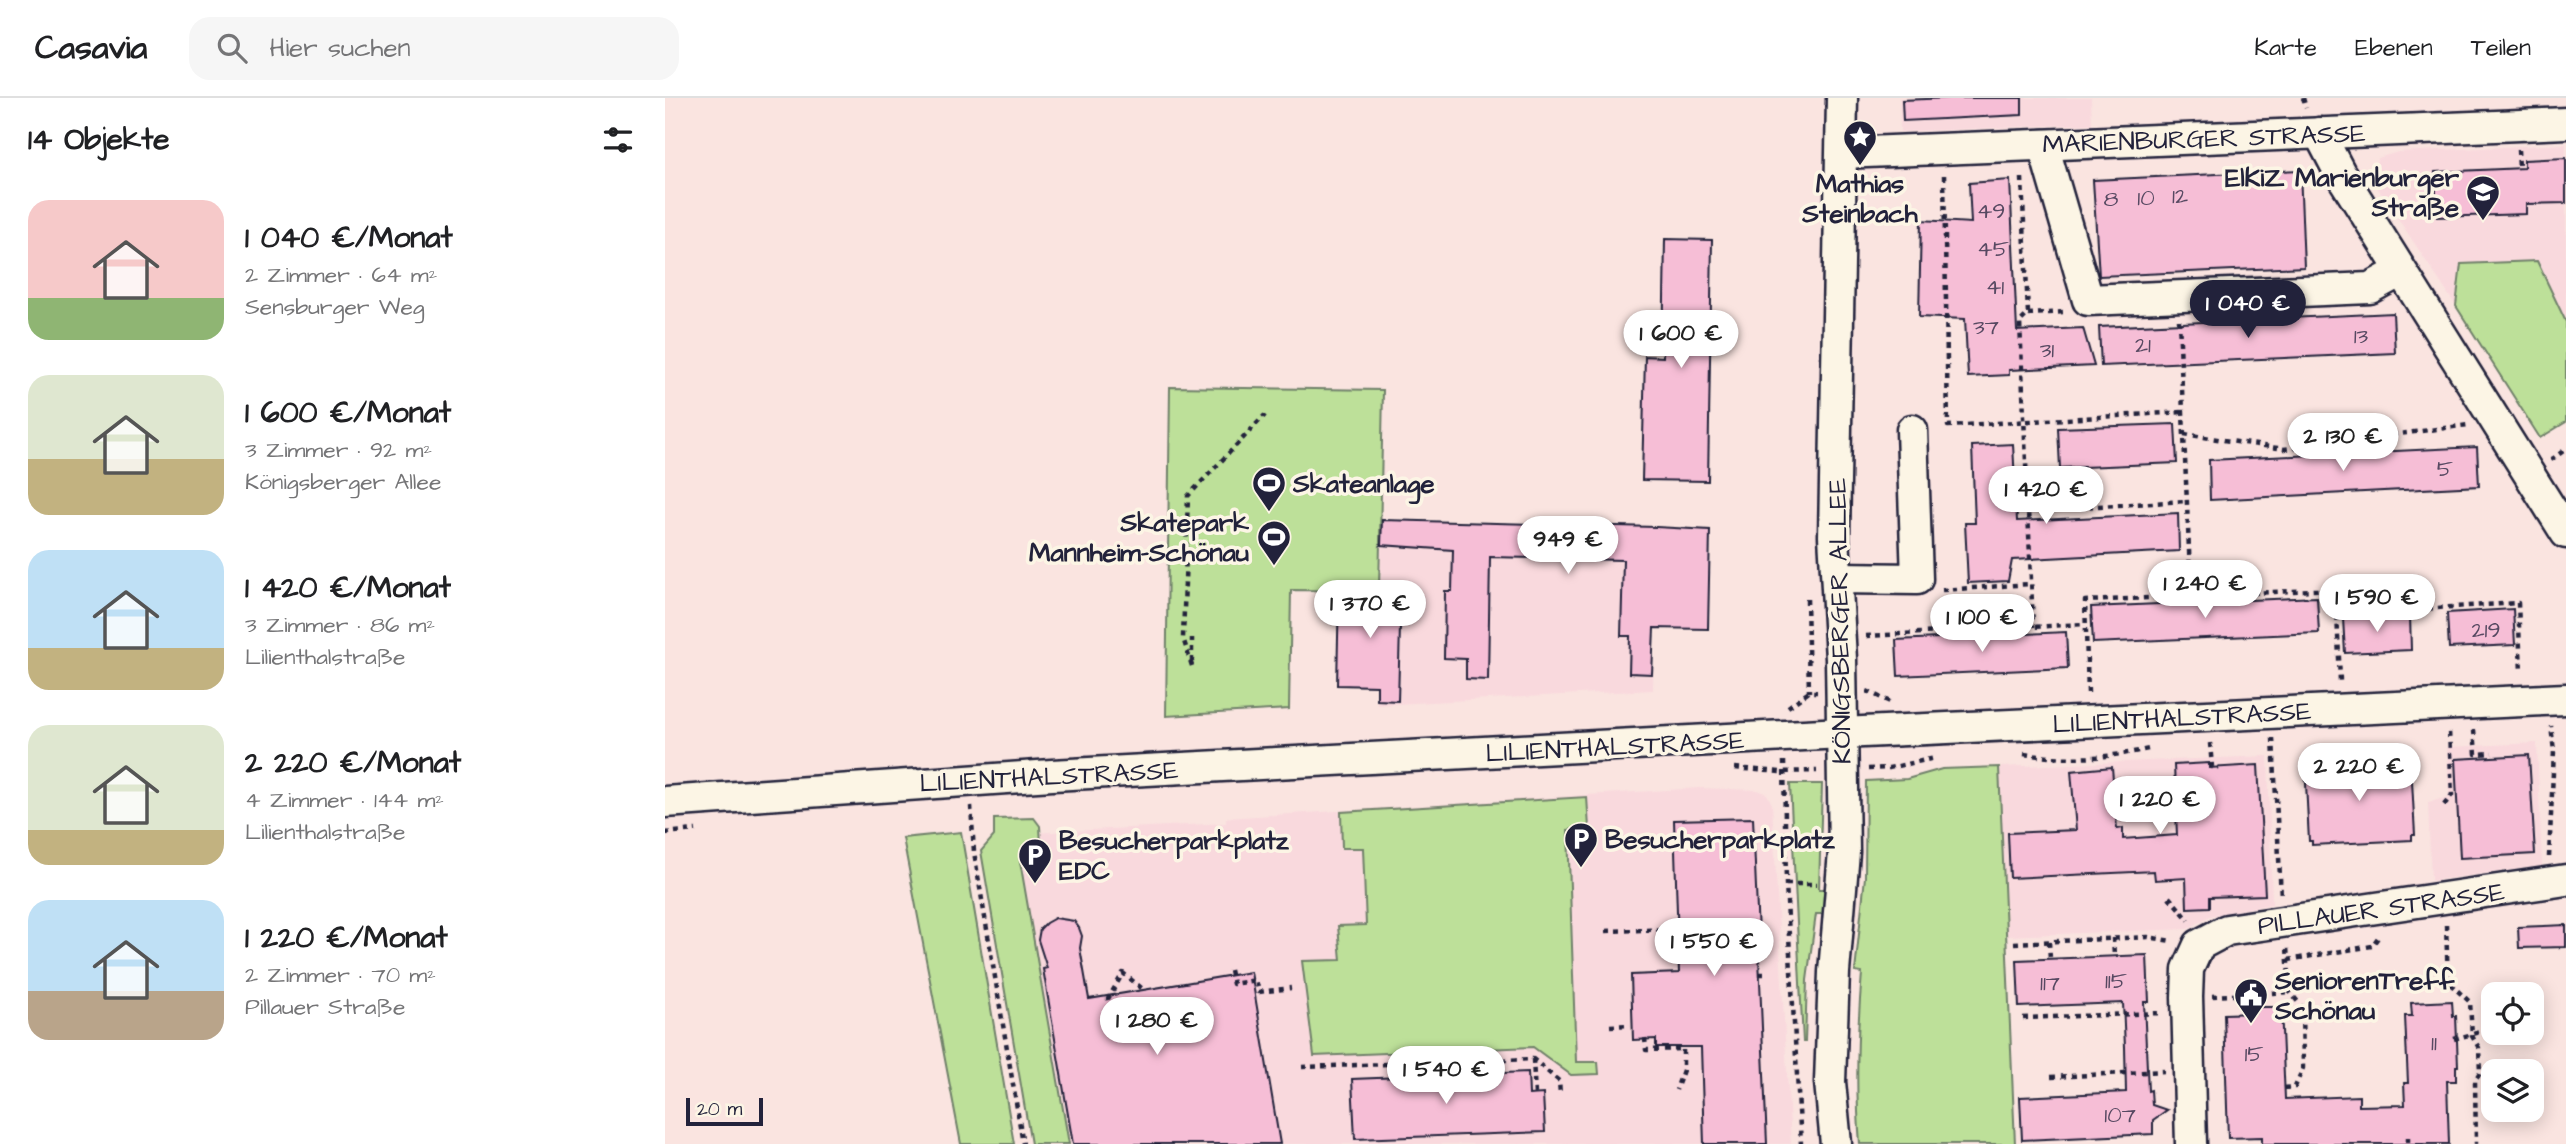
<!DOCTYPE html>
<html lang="de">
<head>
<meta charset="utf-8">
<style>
	body { margin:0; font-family:"Architects Daughter",sans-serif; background:#f6f6f6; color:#202124; height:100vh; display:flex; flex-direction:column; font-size:26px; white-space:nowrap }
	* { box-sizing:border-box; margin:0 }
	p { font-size:23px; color:#757577 }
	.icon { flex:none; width:38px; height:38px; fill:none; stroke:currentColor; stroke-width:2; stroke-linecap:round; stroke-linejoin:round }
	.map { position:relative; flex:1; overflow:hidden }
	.details { display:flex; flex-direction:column; background:#fff; width:665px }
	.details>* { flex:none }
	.controls { position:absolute; left:1816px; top:884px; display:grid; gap:14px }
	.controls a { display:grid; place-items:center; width:63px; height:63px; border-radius:14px; background:#fff; box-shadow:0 4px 18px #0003; font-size:35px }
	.scale { position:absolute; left:21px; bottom:18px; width:77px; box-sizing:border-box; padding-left:7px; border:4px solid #22223b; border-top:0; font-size:19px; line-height:24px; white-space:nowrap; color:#22223b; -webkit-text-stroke:5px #fcf5e5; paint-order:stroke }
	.price { position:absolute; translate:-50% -60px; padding:0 16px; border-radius:24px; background:#fff; color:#222; font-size:23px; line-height:46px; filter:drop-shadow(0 2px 4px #0008) }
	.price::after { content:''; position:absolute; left:50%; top:42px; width:21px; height:16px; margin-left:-10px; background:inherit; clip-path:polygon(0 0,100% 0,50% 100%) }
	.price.current { background:#22223b; color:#fff }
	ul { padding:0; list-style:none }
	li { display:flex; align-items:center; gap:21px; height:175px; padding:0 28px }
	li span { display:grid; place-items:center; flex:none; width:196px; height:140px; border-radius:21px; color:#555 }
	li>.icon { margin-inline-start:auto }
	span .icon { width:84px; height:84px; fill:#fffc; stroke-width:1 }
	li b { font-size:30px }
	h2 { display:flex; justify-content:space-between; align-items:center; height:84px; padding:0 28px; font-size:30px }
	header { display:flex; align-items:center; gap:42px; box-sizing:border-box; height:98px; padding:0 35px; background:#fff; border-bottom:2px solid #e0e0e0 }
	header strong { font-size:33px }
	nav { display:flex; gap:38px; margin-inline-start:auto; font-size:24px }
	.search { width:490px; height:63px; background:#f6f6f6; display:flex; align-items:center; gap:18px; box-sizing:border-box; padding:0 24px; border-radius:21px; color:#757577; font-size:26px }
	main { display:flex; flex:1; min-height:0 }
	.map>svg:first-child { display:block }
	.built { fill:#f9d9dd }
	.green { fill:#bde099; stroke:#70816a; stroke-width:2 }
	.building { fill:#f6bed6; stroke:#22223b; stroke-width:2 }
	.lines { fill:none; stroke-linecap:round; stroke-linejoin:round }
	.minor-casing { stroke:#22223b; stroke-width:35 }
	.path { stroke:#22223b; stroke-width:4.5; stroke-dasharray:5 5; stroke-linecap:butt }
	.minor { stroke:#fcf5e5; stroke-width:30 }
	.labels { text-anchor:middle; stroke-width:7; stroke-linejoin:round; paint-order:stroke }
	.number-label { font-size:23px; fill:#574962 }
	.street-label { font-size:26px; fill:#22223b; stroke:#fcf5e5 }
	.poi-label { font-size:26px; font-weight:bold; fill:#22223b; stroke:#fcf5e5; text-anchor:start }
</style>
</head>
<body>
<header>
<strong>Casavia</strong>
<div class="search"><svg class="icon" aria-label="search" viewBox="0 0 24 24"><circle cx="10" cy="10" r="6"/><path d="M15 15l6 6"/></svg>Hier suchen</div>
<nav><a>Karte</a><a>Ebenen</a><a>Teilen</a></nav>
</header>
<main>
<section class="details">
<h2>14 Objekte<svg class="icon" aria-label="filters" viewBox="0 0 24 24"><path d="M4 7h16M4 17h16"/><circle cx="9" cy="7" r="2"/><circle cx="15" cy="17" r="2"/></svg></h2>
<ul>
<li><span style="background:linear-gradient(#f6c9c9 70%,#8fb573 0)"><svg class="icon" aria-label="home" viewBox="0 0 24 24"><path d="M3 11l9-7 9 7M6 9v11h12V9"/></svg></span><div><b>1 040 €/Monat</b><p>2 Zimmer · 64 m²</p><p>Sensburger Weg</p></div></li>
<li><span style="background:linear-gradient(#dfe7d0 60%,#c2b280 0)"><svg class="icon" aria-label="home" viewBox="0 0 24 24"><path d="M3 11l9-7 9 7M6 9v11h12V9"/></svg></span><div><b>1 600 €/Monat</b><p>3 Zimmer · 92 m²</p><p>Königsberger Allee</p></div></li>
<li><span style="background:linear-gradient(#bfe0f5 70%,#c2b280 0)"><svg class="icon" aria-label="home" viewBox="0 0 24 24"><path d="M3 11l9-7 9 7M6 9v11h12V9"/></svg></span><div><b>1 420 €/Monat</b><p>3 Zimmer · 86 m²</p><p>Lilienthalstraße</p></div></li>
<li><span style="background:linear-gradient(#dfe7d0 75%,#c2b280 0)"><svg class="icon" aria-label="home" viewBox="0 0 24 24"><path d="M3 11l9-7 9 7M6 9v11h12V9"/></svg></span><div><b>2 220 €/Monat</b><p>4 Zimmer · 144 m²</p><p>Lilienthalstraße</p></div></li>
<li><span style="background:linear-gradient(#bfe0f5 65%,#b9a48a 0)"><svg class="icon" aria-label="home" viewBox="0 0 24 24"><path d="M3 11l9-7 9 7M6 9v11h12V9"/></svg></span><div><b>1 220 €/Monat</b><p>2 Zimmer · 70 m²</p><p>Pillauer Straße</p></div></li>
</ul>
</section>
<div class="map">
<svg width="1901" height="1046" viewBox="0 0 1901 1046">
	<rect width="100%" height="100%" fill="#fae4e0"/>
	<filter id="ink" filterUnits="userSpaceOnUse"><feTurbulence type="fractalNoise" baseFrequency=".0143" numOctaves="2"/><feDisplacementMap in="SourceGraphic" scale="14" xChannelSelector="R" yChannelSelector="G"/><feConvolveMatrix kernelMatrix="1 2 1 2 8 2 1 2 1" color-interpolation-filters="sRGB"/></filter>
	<g filter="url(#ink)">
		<g class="built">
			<path d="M1234 0H1426L1427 26 1235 34Z"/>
			<path d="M1901 46V224L1872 163 1796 166 1791 208 1710 86 1707 72 1713 60 1733 54Z"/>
			<path d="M717 422 991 428 988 592 712 607Z"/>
			<path d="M1872 645 1877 768 1766 783 1763 704 1784 699 1782 649Z"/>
			<path d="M1603 658 1607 806 1545 818 1523 831 1341 838 1334 669Z"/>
			<path d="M1034 690 1093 692 1102 696 1107 706 1126 1046H374L329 737 561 725V720Z"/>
		</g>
		<g class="green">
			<path d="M1872 163 1901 224V324L1875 340 1791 208 1796 166Z"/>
			<path d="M505 289 718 292 714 493 626 492 624 611 501 618Z"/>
			<path d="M1334 669 1350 1046H1195C1190 987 1192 934 1197 875L1190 874 1200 779 1201 683 1242 681 1277 671Z"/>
			<path d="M1125 686H1157L1154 791H1162L1159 816H1151L1142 882 1140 944H1138Z"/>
			<path d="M922 699 924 730 903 732 911 964H933L934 976 906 977 868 949 649 958 637 863 676 862 673 828 701 827 698 750H677L676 714Z"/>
			<path d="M369 720 375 728 376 747 363 748V761L355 763 404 1046H366L316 753 329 738V721Z"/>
			<path d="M296 734 349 1046H296L238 740Z"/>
		</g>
		<g class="building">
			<path d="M1285 0H1357V17L1238 23 1237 2Z"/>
			<path d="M1901 60V105L1861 106V116L1772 119 1770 74 1859 70V62Z"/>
			<path d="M1635 72 1639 169 1434 178 1428 82Z"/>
			<path d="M1345 82 1352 233 1418 230 1429 268 1344 272V277L1303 279 1300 221 1254 219 1256 122 1306 125 1304 85Z"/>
			<path d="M1000 141 1047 142 1043 383 977 382 980 258 998 259Z"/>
			<path d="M1728 215 1730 255 1436 268 1434 229Z"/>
			<path d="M1510 326 1512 365 1395 370 1393 330Z"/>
			<path d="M1348 346 1352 423 1513 415 1514 453 1347 462 1343 483 1303 485 1300 425H1310L1307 348Z"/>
			<path d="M1812 349 1814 388 1545 402 1544 362Z"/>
			<path d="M717 422 991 429 1045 432 1043 531 989 530 987 576 964 575 965 538H956L958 462 825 459 823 582 801 581V561L779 560 780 493H787L788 452 716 447Z"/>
			<path d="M714 490 736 491 733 603 712 602V588L672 587 674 492 714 493Z"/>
			<path d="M1652 499 1654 535 1428 545 1426 509Z"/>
			<path d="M1848 511 1850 547 1784 550 1782 515Z"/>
			<path d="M1745 517 1746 552 1680 555 1678 520Z"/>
			<path d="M1401 534 1403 570 1233 578 1231 542Z"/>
			<path d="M1864 657 1870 756 1795 760 1790 661Z"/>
			<path d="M1682 664V667L1746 665 1750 737H1747V742L1647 747V743H1644L1640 666Z"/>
			<path d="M1544 665V670L1593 667 1600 797 1545 799V809L1522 810 1521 780 1490 782 1489 773 1345 780 1343 735 1411 732 1406 673 1447 669 1452 731 1458 730V741L1512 737 1509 667Z"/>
			<path d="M1088 720 1102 1046H1039L1036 949H991V941L968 942 966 877 1014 875 1009 722Z"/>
			<path d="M390 820 409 823 414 830 417 838 415 850 424 901 586 874 615 1046H408L378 871 382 870 373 842 375 831 381 825Z"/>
			<path d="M1901 827V849L1854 850 1853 829Z"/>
			<path d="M1482 857 1484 904H1479L1483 993 1486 992 1487 1007 1502 1012 1488 1022V1036L1357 1042 1355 999 1461 994 1460 949 1458 905 1354 909 1352 862Z"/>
			<path d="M1787 903 1788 918H1791L1793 968H1791V983H1782L1784 1046H1597V1039L1563 1040 1559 916 1590 915V909H1616L1620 1001 1694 998V1008L1740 1007 1739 985H1743L1740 918H1747L1746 905Z"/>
			<path d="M863 974 864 997 878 996 880 1034 690 1041 687 981Z"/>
		</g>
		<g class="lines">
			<g class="minor-casing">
				<g id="minor">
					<path d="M1654 35 1675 75 1901 435"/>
					<path d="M1378 47 1423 202 1705 190 1736 173"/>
					<path d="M1177 55 1901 25"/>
					<path d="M1172 480 1252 481 1247 332"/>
					<path d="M0 704 387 677 1177 635 1901 601"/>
					<path d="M1171 1046 1165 984 1169 874 1179 754 1176 561 1169 438 1177 0"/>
					<path d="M1526 1046 1522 899 1523 871 1534 847 1562 832 1901 782"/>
				</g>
			</g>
			<g class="path">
				<path d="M1638 0 1641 10"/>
				<path d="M1853 52 1854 70"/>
				<path d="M1279 77 1283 328 1518 314"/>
				<path d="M1357 80 1363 216 1355 224 1368 529"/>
				<path d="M1363 216 1400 214"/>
				<path d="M1514 222 1526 498"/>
				<path d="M1519 336 1619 351 1803 327"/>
				<path d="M1886 362 1901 351"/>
				<path d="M1363 412 1522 403"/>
				<path d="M1277 492 1366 486"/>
				<path d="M1142 501 1144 594"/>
				<path d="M1673 516 1853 505 1856 574"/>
				<path d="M1201 538 1420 526"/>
				<path d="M527 564V540"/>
				<path d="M527 568 518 540 523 398 600 317"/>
				<path d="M1202 593 1225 604"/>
				<path d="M1423 595 1420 503 1671 491 1675 583"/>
				<path d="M1123 609 1144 594H1152"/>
				<path d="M1809 632 1811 656 1827 655"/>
				<path d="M1608 640 1616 799"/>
				<path d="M1545 645 1547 669 1554 670"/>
				<path d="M1359 656C1405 663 1443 660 1488 650"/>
				<path d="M1119 663 1121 786 1136 1046"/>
				<path d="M1070 670 1115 674 1152 673"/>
				<path d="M1203 671 1224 670 1270 660"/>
				<path d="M1779 707 1787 697 1784 633"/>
				<path d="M306 708 309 754 358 1046"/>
				<path d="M0 735 31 732"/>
				<path d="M1884 759 1889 653 1886 628"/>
				<path d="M1121 786H1152"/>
				<path d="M1504 799 1524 822"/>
				<path d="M1781 827 1783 884 1805 904 1807 938 1814 950 1815 975 1810 983 1811 1046"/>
				<path d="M941 833 1013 831"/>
				<path d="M1448 840 1449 858"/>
				<path d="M1384 844 1385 861"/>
				<path d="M1349 845 1483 839 1506 843"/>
				<path d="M1623 862 1707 848 1714 838"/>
				<path d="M565 872 568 886 591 882 594 894 626 890"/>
				<path d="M1094 876H1101"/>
				<path d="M1547 898 1625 894"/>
				<path d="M445 912 443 901 458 875 479 892"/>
				<path d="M1358 920 1497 915"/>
				<path d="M945 928 965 927"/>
				<path d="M980 940 981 952 1018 951V972L1011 992"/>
				<path d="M1789 941 1815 934H1829"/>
				<path d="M868 961 870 997"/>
				<path d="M637 969 868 961 894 983 895 996"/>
				<path d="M1386 979 1499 973"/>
				<path d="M1619 990 1630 989 1638 970 1637 909 1625 894 1622 849"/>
				<path d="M1743 1039V1046"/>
			</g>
			<use href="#minor" class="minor"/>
		</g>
	</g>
	<defs>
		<g id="sight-pin" transform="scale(1.75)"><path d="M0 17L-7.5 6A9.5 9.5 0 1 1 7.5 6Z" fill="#22223b" stroke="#fcf5e5"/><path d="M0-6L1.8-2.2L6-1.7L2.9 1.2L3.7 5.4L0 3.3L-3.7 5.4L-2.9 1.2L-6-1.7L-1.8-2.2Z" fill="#fff"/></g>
		<g id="school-pin" transform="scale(1.75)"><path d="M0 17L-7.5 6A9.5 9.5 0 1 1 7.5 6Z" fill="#22223b" stroke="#fcf5e5"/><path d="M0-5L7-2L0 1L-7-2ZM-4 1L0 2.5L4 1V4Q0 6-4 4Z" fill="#fff"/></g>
		<g id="stadium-pin" transform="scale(1.75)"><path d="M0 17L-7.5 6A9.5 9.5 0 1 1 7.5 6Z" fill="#22223b" stroke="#fcf5e5"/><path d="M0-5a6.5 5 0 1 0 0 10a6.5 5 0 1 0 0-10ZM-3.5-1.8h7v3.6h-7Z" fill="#fff"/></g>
		<g id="parking-pin" transform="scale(1.75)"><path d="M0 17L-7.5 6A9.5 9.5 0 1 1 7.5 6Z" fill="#22223b" stroke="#fcf5e5"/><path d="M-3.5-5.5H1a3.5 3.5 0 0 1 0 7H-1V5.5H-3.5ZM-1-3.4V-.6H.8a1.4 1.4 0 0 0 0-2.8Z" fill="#fff"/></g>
		<g id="civic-pin" transform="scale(1.75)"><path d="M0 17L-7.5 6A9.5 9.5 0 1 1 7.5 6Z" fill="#22223b" stroke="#fcf5e5"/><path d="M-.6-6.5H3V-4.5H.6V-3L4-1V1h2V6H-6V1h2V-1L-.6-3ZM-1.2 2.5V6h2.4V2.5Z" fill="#fff"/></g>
	</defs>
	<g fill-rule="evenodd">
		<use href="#sight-pin" x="1195" y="39"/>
		<use href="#school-pin" x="1818" y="94"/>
		<use href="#stadium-pin" x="604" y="385"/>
		<use href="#stadium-pin" x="609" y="439"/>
		<use href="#parking-pin" x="916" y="741"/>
		<use href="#parking-pin" x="370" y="757"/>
		<use href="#civic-pin" x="1586" y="897"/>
	</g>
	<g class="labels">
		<g class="number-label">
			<text x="1515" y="105">12</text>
			<text x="1481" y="107">10</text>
			<text x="1446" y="108">8</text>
			<text x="1326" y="120">49</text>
			<text x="1328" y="158">45</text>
			<text x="1330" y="196">41</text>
			<text x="1321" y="236">37</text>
			<text x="1696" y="245">13</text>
			<text x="1478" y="254">21</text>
			<text x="1382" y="259">31</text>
			<text x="1780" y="378">5</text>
			<text x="1821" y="539">219</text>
			<text x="1451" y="890">115</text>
			<text x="1385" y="892">117</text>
			<text x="1769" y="952">11</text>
			<text x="1589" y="963">15</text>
			<text x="1455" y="1024">107</text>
		</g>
		<g class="street-label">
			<text transform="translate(1539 40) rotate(-2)" y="9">MARIENBURGER STRASSE</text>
			<text transform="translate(1174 523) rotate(-91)" y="9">KÖNIGSBERGER ALLEE</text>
			<text transform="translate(1517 619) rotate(-3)" y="9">LILIENTHALSTRASSE</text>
			<text transform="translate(950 648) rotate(-3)" y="9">LILIENTHALSTRASSE</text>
			<text transform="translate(384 678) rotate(-3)" y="9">LILIENTHALSTRASSE</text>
			<text transform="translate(1716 810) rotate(-8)" y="9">PILLAUER STRASSE</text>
		</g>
		<g class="poi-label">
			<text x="1794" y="88" text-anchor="end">ElKiZ Marienburger<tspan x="1794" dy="30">Straße</tspan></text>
			<text x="1195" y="94" text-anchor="middle">Mathias<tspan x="1195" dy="30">Steinbach</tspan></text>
			<text x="628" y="394">Skateanlage</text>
			<text x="584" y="433" text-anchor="end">Skatepark<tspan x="584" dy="30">Mannheim-Schönau</tspan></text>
			<text x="940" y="750">Besucherparkplatz</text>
			<text x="394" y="751">Besucherparkplatz<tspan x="394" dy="30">EDC</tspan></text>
			<text x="1610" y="891">SeniorenTreff<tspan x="1610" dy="30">Schönau</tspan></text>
		</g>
	</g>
</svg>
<div class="controls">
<a><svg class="icon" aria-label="locate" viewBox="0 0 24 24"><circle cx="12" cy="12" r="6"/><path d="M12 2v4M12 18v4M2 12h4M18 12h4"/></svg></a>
<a><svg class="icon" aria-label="layers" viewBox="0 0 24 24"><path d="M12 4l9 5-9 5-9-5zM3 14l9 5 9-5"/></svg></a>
</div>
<div class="scale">20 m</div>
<b class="price current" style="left:1583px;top:242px">1 040 €</b>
<b class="price" style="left:1016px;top:272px">1 600 €</b>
<b class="price" style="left:1678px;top:375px">2 130 €</b>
<b class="price" style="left:1381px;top:428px">1 420 €</b>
<b class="price" style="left:903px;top:478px">949 €</b>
<b class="price" style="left:1540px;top:522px">1 240 €</b>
<b class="price" style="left:1712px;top:536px">1 590 €</b>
<b class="price" style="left:705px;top:542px">1 370 €</b>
<b class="price" style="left:1317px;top:556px">1 100 €</b>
<b class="price" style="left:1694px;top:705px">2 220 €</b>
<b class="price" style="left:1495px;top:738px">1 220 €</b>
<b class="price" style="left:1049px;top:880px">1 550 €</b>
<b class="price" style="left:492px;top:959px">1 280 €</b>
<b class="price" style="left:781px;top:1008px">1 540 €</b>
</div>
</main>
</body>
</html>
